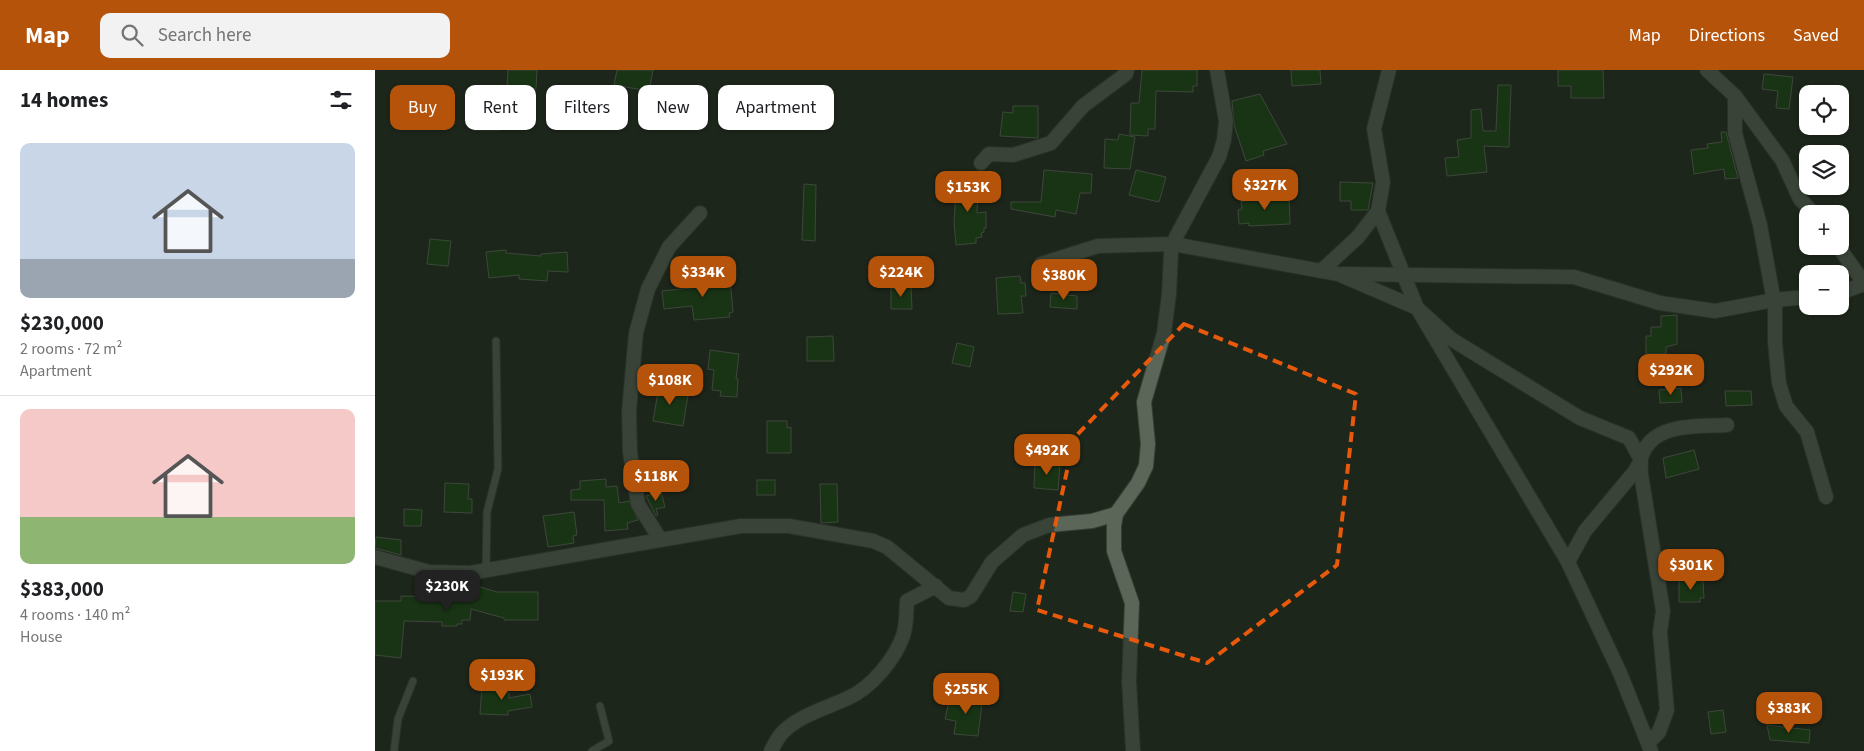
<!DOCTYPE html>
<html lang="en">
<head>
<meta charset="utf-8">
<style>
	body { margin:0; font-family:"Source Sans 3",sans-serif; background:#f2f2f2; color:#202124; height:100vh; display:flex; flex-direction:column; font-size:19px; white-space:nowrap }
	* { box-sizing:border-box; margin:0 }
	p { font-size:16px; color:#757577 }
	.icon { flex:none; width:28px; height:28px; fill:none; stroke:currentColor; stroke-width:2; stroke-linecap:round; stroke-linejoin:round }
	.map { position:relative; flex:1; overflow:hidden }
	.details { display:flex; flex-direction:column; background:#fff; width:375px }
	.details>* { flex:none }
	.top-card { position:absolute; left:15px; top:15px; width:475px; height:45px; display:flex; gap:10px }
	.buttons { position:absolute; left:1424px; top:15px; display:grid; gap:10px }
	.buttons a { display:grid; place-items:center; width:50px; height:50px; border-radius:10px; background:#fff; box-shadow:0 1px 4px #0004; font-size:25px }
	.price { position:absolute; translate:-50% -42px; padding:0 11px; border-radius:10px; background:#b45309; color:#fff; font-size:16px; line-height:32px; filter:drop-shadow(0 1px 2px #0008) }
	.price::after { content:''; position:absolute; left:50%; top:30px; width:15px; height:11px; margin-left:-8px; background:inherit; clip-path:polygon(0 0,100% 0,50% 100%) }
	.price.current { background:#222; color:#fff }
	ul { padding:0; list-style:none }
	li { display:grid; align-content:center; gap:10px; height:265px; padding:0 20px }
	li+li { border-top:1px solid #e0e0e0 }
	li span { display:grid; place-items:center; height:155px; border-radius:10px; color:#555 }
	li>.icon { margin-inline-start:auto }
	span .icon { width:90px; height:90px; fill:#fffc; stroke-width:1 }
	li b { font-size:21px }
	h2 { display:flex; justify-content:space-between; align-items:center; height:60px; padding:0 20px; font-size:21px }
	.tag { padding:0 18px; border-radius:10px; background:#fff; box-shadow:0 1px 4px #0004; font-size:18px; line-height:45px }
	.tag.current { background:#b45309; color:#fff }
	header { display:flex; align-items:center; gap:30px; box-sizing:border-box; height:70px; padding:0 25px; background:#b45309; color:#fff }
	header strong { font-size:24px }
	nav { display:flex; gap:28px; margin-inline-start:auto; font-size:18px }
	.search { width:350px; height:45px; background:#f2f2f2; display:flex; align-items:center; gap:12px; box-sizing:border-box; padding:0 18px; border-radius:10px; color:#757577; font-size:19px }
	main { display:flex; flex:1; min-height:0 }
	.map>svg:first-child { display:block }
	.building { fill:#16460f; stroke:#636f61 }
	.lines { fill:none; stroke-linecap:round; stroke-linejoin:round }
	.service-casing { stroke:#384037; stroke-width:9 }
	.minor-casing { stroke:#384037; stroke-width:16 }
	.service { stroke:#5b6659; stroke-width:7 }
	.minor { stroke:#5b6659; stroke-width:14 }
	.marked { fill:none; stroke:#e8590c; stroke-width:4; stroke-dasharray:10 6; stroke-linejoin:round }
</style>
</head>
<body>
<header>
<strong>Map</strong>
<div class="search"><svg class="icon" aria-label="search" viewBox="0 0 24 24"><circle cx="10" cy="10" r="6"/><path d="M15 15l6 6"/></svg>Search here</div>
<nav><a>Map</a><a>Directions</a><a>Saved</a></nav>
</header>
<main>
<section class="details">
<h2>14 homes<svg class="icon" aria-label="filters" viewBox="0 0 24 24"><path d="M4 7h16M4 17h16"/><circle cx="9" cy="7" r="2"/><circle cx="15" cy="17" r="2"/></svg></h2>
<ul>
<li><span style="background:linear-gradient(#c9d6e8 75%,#9aa5b1 0)"><svg class="icon" aria-label="home" viewBox="0 0 24 24"><path d="M3 11l9-7 9 7M6 9v11h12V9"/></svg></span><div><b>$230,000</b><p>2 rooms · 72 m²</p><p>Apartment</p></div></li>
<li><span style="background:linear-gradient(#f6c9c9 70%,#8fb573 0)"><svg class="icon" aria-label="home" viewBox="0 0 24 24"><path d="M3 11l9-7 9 7M6 9v11h12V9"/></svg></span><div><b>$383,000</b><p>4 rooms · 140 m²</p><p>House</p></div></li>
</ul>
</section>
<div class="map">
<svg width="1489" height="681" viewBox="0 0 1489 681">
	<rect width="100%" height="100%" fill="#1d271b"/>
	<g class="building">
		<path d="M133 0H162L161 19 132 17Z"/>
		<path d="M242 0H278L274 21 239 15Z"/>
		<path d="M767 0H822V16H818V22L781 21 780 59H773V66L755 65 756 33H764Z"/>
		<path d="M916 0H945L946 14 917 16Z"/>
		<path d="M1183 0H1228L1229 28H1196V16H1183Z"/>
		<path d="M1389 4 1418 7 1414 39 1401 38 1403 21 1387 19Z"/>
		<path d="M1123 15H1136L1134 77 1109 76 1112 102 1072 106 1070 88 1084 87 1082 70 1096 68V40L1106 39 1108 61H1121Z"/>
		<path d="M885 24 912 74 888 81 889 85 871 91 859 55 857 31Z"/>
		<path d="M116 27H130L129 54H126L125 60H98L99 31H116Z"/>
		<path d="M638 36H663V68L625 66 628 42 638 43Z"/>
		<path d="M1346 62H1351L1363 108 1350 109 1349 99 1319 104 1316 80 1333 78 1332 74 1347 72Z"/>
		<path d="M744 64 760 67 755 99 729 98 730 69 743 70Z"/>
		<path d="M669 100 717 104 716 123H705L701 144 681 140 680 147 636 139V132H666Z"/>
		<path d="M761 100 791 107 784 132 754 125Z"/>
		<path d="M582 107H597V116H603L602 143 611 142V158H609V162L606 163 607 167 601 168V173L581 175 579 152Z"/>
		<path d="M965 112 998 113 993 140H976V131H965Z"/>
		<path d="M429 114 441 115 440 171 427 170Z"/>
		<path d="M914 124 915 154 874 156V153L864 154 863 140 867 139 866 131H870V127Z"/>
		<path d="M55 169 76 171 73 196 52 194Z"/>
		<path d="M131 180V183L166 186V184L192 182 193 202 173 201 172 211 144 209V205L114 208 111 182Z"/>
		<path d="M345 205V210L355 209 358 242 354 243 355 247 319 250 317 236 289 239 287 221 316 218 315 213 330 211 329 206Z"/>
		<path d="M645 206 646 213H650L651 226H646L648 243 623 244 621 208Z"/>
		<path d="M536 217 537 239H516V218Z"/>
		<path d="M676 223 702 226V239L675 237Z"/>
		<path d="M1302 245V274L1291 277V284H1271V266H1276V257H1286V246Z"/>
		<path d="M458 266 459 291H432V267Z"/>
		<path d="M582 273 599 277 595 297 577 293Z"/>
		<path d="M335 280 364 284 361 309H363L362 327 345 326 346 321 337 320 339 300 333 299Z"/>
		<path d="M284 316 306 319 305 324 313 325 308 356 278 351Z"/>
		<path d="M1306 318 1307 332 1285 333 1284 320Z"/>
		<path d="M1350 321H1376L1377 335 1351 336Z"/>
		<path d="M392 351H412V358L416 357V383H392Z"/>
		<path d="M1319 380 1324 399 1291 408 1288 388Z"/>
		<path d="M660 392 685 394 683 420 659 418Z"/>
		<path d="M231 409V417L242 416 244 433 254 431 263 450 252 453 253 459 230 461 229 430H196V420L205 419V411Z"/>
		<rect x="382" y="410" width="18" height="15"/>
		<path d="M70 413 94 414 93 429H97V443L69 442Z"/>
		<path d="M445 414H462L463 452 446 453Z"/>
		<path d="M286 422 290 437 281 439 283 445 281 446 271 426Z"/>
		<path d="M29 439 47 440 46 456H29Z"/>
		<path d="M199 442 202 465 198 466 199 473 173 477 168 446Z"/>
		<path d="M1 467 26 470V485L0 478Z"/>
		<path d="M1304 510H1328L1329 528H1325V532H1304Z"/>
		<path d="M68 514H95L122 522H163V550H129V548L96 539 95 550H87V554H82V556H67V552L29 551 26 588 0 585V531H26V526L68 527Z"/>
		<path d="M638 522 651 524 648 542 635 541Z"/>
		<path d="M107 616 131 617 130 622 134 623V628L155 624 157 637 133 641V645L105 644Z"/>
		<path d="M591 624 608 625 603 666 579 664 581 651 570 649 574 631 590 634Z"/>
		<path d="M1348 640 1351 662 1336 664 1333 642Z"/>
		<path d="M1392 655 1435 660 1434 673 1395 670Z"/>
	</g>
	<g class="lines">
		<g class="service-casing">
			<g id="service">
				<path d="M111 500 112 442 123 399 121 271"/>
				<path d="M19 681 23 649 38 611"/>
				<path d="M217 681 234 671 225 636"/>
			</g>
		</g>
		<g class="minor-casing">
			<g id="minor">
				<path d="M1332 0 1360 26V63L1385 155 1400 237V272L1404 313 1411 336 1432 362 1451 427"/>
				<path d="M1360 26 1407 90 1425 129 1439 144"/>
				<path d="M606 93 614 84 638 85 676 73 708 36 751 4 752 0"/>
				<path d="M1003 141 1042 238 1076 269 1205 348 1254 368 1266 390 1260 401 1210 461 1193 492"/>
				<path d="M1463 176 1489 213"/>
				<path d="M666 194 723 176 798 174 963 204 1042 238 1193 492 1245 603 1276 681"/>
				<path d="M946 201 983 167 1003 141 1008 112 999 59 1014 0"/>
				<path d="M968 204 1199 207 1285 233 1340 241 1399 230 1432 227"/>
				<path d="M1465 223 1489 214"/>
				<path d="M285 469 263 434 255 382 254 341 261 263 273 219 294 177 325 143"/>
				<path d="M0 487 54 502 95 503 366 456H414L498 471 512 477 574 528 589 530 596 526 617 492 648 465 674 455 717 451 741 444"/>
				<path d="M1274 672 1284 662 1292 640 1285 562 1288 541 1266 404C1266 399 1265 390 1267 385 1279 352 1323 357 1352 355"/>
				<path d="M396 681C399 675 403 667 408 662 425 645 452 638 473 628 496 618 520 589 528 566 532 554 531 543 532 531L561 516"/>
				<path d="M758 681 754 611 757 533 739 481V456L741 444 763 413 771 396 773 374 769 332 789 263 794 224 796 183 801 167 844 87 849 70 851 51 842 0"/>
			</g>
		</g>
		<use href="#service" class="service"/>
		<use href="#minor" class="minor"/>
	</g>
	<path d="M0 0H1489V681H0ZM809 254 981 324 962 495 832 593 662 540 699 368Z" fill="#1d271b" fill-opacity=".55" fill-rule="evenodd"/>
	<path class="marked" d="M809 254 981 324 962 495 832 593 662 540 699 368Z"/>
</svg>
<div class="buttons">
<a><svg class="icon" aria-label="locate" viewBox="0 0 24 24"><circle cx="12" cy="12" r="6"/><path d="M12 2v4M12 18v4M2 12h4M18 12h4"/></svg></a>
<a><svg class="icon" aria-label="layers" viewBox="0 0 24 24"><path d="M12 4l9 5-9 5-9-5zM3 14l9 5 9-5"/></svg></a>
<a>+</a>
<a>−</a>
</div>
<b class="price" style="left:890px;top:141px">$327K</b>
<b class="price" style="left:593px;top:143px">$153K</b>
<b class="price" style="left:328px;top:228px">$334K</b>
<b class="price" style="left:526px;top:228px">$224K</b>
<b class="price" style="left:689px;top:231px">$380K</b>
<b class="price" style="left:1296px;top:326px">$292K</b>
<b class="price" style="left:295px;top:336px">$108K</b>
<b class="price" style="left:672px;top:406px">$492K</b>
<b class="price" style="left:281px;top:432px">$118K</b>
<b class="price" style="left:1316px;top:521px">$301K</b>
<b class="price current" style="left:72px;top:542px">$230K</b>
<b class="price" style="left:127px;top:631px">$193K</b>
<b class="price" style="left:591px;top:645px">$255K</b>
<b class="price" style="left:1414px;top:664px">$383K</b>
<div class="top-card">
<a class="tag current">Buy</a>
<a class="tag">Rent</a>
<a class="tag">Filters</a>
<a class="tag">New</a>
<a class="tag">Apartment</a>
</div>
</div>
</main>
</body>
</html>
